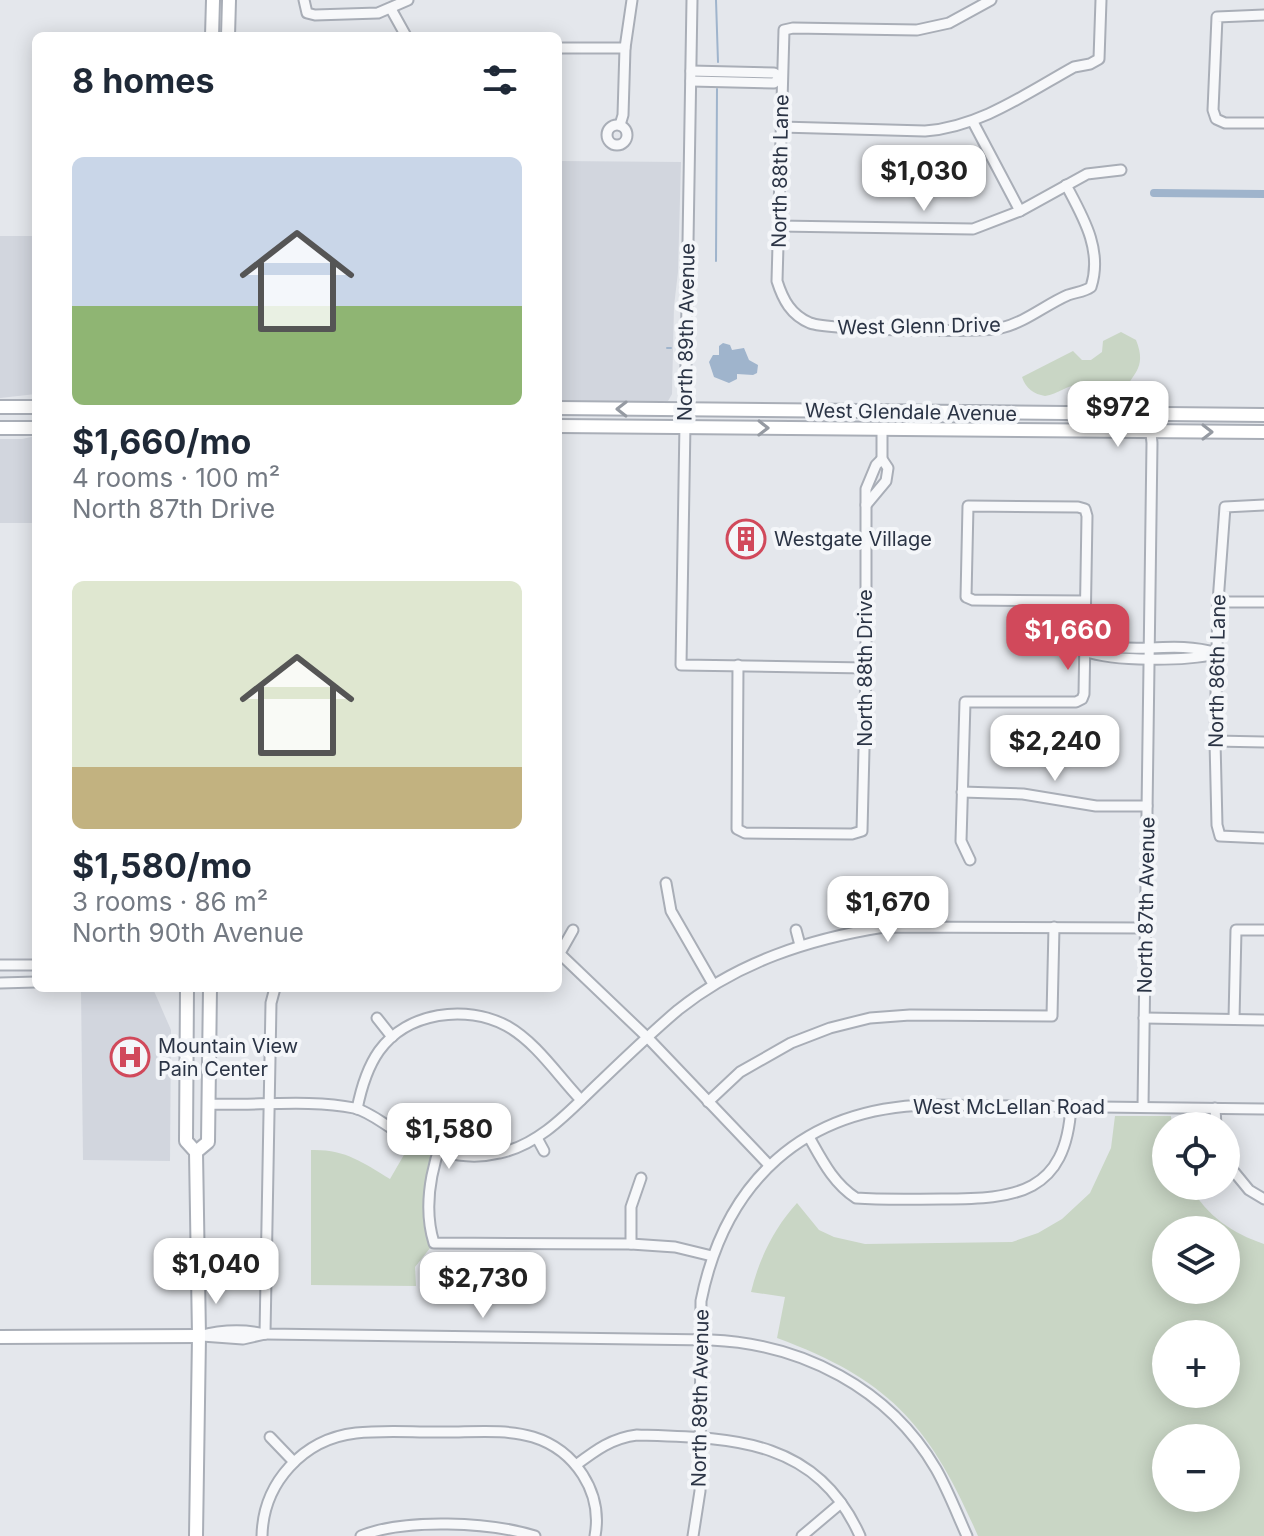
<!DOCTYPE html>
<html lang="en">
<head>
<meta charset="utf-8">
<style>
	body { margin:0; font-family:Inter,sans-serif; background:#f2f2f3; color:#1f2937; height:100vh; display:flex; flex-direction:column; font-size:30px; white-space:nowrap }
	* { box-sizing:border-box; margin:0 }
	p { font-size:26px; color:#747a83 }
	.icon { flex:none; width:44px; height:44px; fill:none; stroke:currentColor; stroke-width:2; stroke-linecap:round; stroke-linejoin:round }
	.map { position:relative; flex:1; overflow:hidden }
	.panel { position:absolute; left:32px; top:32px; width:530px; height:960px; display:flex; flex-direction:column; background:#fff; border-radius:12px; box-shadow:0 4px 20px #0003 }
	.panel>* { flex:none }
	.tools { position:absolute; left:1152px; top:1112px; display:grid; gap:16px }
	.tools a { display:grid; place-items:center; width:88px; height:88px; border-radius:50%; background:#fff; box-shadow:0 4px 20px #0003; font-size:40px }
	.price { position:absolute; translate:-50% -68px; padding:0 18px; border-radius:16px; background:#fff; color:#222; font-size:26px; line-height:52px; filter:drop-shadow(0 2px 4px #0008) }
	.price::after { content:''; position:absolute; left:50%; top:48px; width:24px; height:18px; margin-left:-12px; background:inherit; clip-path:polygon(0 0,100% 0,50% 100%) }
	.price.on { background:#d1495b; color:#fff }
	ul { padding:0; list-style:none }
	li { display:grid; align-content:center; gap:16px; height:424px; padding:0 40px }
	li span { display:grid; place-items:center; height:248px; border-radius:12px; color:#555 }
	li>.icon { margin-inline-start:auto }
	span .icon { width:144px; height:144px; fill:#fffc; stroke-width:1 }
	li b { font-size:34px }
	h2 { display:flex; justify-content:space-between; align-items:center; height:96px; padding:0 40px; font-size:34px }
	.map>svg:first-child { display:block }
	.built { fill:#d2d6de }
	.green { fill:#c9d6c5; fill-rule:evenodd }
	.water { fill:#9fb4cc }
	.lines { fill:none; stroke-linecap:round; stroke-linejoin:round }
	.stream { stroke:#9fb4cc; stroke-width:2 }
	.canal { stroke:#9fb4cc; stroke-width:8 }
	.street-casing { stroke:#a9aeb7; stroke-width:13 }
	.secondary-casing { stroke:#a9aeb7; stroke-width:16 }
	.street { stroke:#f7f8fa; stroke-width:9 }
	.secondary { stroke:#fff; stroke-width:12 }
	.oneway { stroke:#959aa2 }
	.labels { text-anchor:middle; stroke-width:8; stroke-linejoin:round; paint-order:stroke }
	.street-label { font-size:20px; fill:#2b3445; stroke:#f4f6f9 }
	.poi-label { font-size:20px; fill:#2b3445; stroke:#f4f6f9; text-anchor:start }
</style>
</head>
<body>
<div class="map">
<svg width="1264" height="1536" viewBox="0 0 1264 1536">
	<rect width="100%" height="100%" fill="#e4e7ec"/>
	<g class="built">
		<path d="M558 161 681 162 678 272 674 306 672 394 668 401H558Z"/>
		<path d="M0 236H36V394L0 398Z"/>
		<path d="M36 436V523H0V439H22Z"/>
		<path d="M81 991H154L171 1030 170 1161 83 1160Z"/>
	</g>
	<g class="green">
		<path d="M1121 332 1136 340C1148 370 1131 373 1121 398H1093L1089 389C1071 379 1063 393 1045 396 1034 394 1026 389 1022 377L1073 351 1082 360H1091L1102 352 1103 341Z"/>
		<path d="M1115 1116H1171L1172 1126H1166V1186H1190C1207 1216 1232 1233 1264 1244V1536H978C930 1426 891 1380 777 1338L785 1297 751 1292C759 1259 774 1228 797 1203L819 1230 834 1237 865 1244 1012 1242 1038 1233 1062 1219 1090 1193 1111 1148ZM1166 1230H1226V1290H1166ZM1226 1334V1394H1166V1334ZM1226 1438V1498H1166V1438Z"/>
		<path d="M412 1141 440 1153 432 1178 434 1243 415 1267 416 1286 311 1285V1150C345 1149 362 1162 390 1179Z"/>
	</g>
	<path class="water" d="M723 343 730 345 732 350 744 348 749 360 758 365 757 373 753 375 737 374V379L729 383 714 377 709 362 713 355H719V346Z"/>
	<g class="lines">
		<g class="stream">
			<path d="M716 0 718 62"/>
			<path d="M716 261 717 89"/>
			<path d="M667 348H671"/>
		</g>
		<path class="canal" d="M1154 193 1264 194"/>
		<g class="street-casing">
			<g id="street">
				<path d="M304 0 307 13 315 15 378 13 408 0"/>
				<path d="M692 0 681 665 866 668"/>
				<path d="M991 0 949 23 917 30 793 28 784 30 777 281C783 300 791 315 810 323 830 330 979 333 1001 328 1026 322 1045 305 1068 295 1076 292 1084 292 1091 287 1103 250 1083 217 1066 185"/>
				<path d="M391 9 406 36"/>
				<path d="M1264 15 1217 17 1213 110 1216 119 1225 123H1264"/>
				<path d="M558 48H625"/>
				<path d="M691 71 774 73 781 77"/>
				<path d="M691 81 774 83 781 77"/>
				<path d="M973 122 1020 211"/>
				<circle cx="617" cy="135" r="10"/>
				<path d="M620 125 623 115 625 48 632 0"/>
				<path d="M781 127 925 131C980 127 1027 93 1074 67L1090 64 1099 59 1101 0"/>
				<path d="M778 226 973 229 1020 211 1087 174 1121 170"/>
				<path d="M866 505 886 481 888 468 882 459V429"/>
				<path d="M1264 505 1225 507 1218 602 1215 741 1217 825 1220 836 1264 838"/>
				<path d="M1218 602H1264"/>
				<path d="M1085 651C1106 646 1126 649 1148 648 1173 647 1193 646 1217 653"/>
				<path d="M1085 651C1114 662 1185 661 1216 654"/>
				<path d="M738 665 737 829 745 833 852 834 862 831 866 668V489L876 465 882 459"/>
				<path d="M1215 741 1264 742"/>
				<path d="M962 792 1023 794 1096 806H1147"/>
				<path d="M970 860 961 841 965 702H1076L1082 699 1084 694 1087 516 1085 509 1078 507 968 506 966 597 973 600 1085 601"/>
				<path d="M666 883 671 911 713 984"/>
				<path d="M796 930 800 945"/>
				<path d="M558 952 648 1038 769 1165"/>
				<path d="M560 953 573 930"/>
				<path d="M0 965H36"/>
				<path d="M0 983 36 982"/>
				<path d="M377 1018 392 1037"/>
				<path d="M1144 1018 1264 1020"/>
				<path d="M1234 1019 1236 930H1264"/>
				<path d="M708 1102 740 1072 791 1043 830 1028 870 1018 910 1015 1052 1016 1054 927"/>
				<path d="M208 1104C253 1106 311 1099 354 1108 367 1111 380 1121 391 1128 426 1148 459 1163 500 1153 542 1144 572 1108 602 1080 627 1056 652 1032 678 1010 738 962 809 939 884 927L1146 928"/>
				<path d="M1143 1107 1152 443 1149 414"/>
				<path d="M1215 1108 1216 1126"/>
				<path d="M357 1109C361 1089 367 1068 379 1051 407 1012 466 1004 507 1026 537 1043 558 1076 581 1100"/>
				<path d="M456 1112C434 1150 421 1201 434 1243L631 1244 675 1247 712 1256"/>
				<path d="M809 1137C822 1160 833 1183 856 1198 884 1200 913 1199 942 1199 1016 1199 1066 1194 1071 1106"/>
				<path d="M537 1138 544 1151"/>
				<path d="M1226 1162 1249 1190 1264 1199"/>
				<path d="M631 1244V1207L641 1178"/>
				<path d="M265 1334 271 1003 275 988"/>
				<path d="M199 1336C221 1330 243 1329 265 1334L711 1340C802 1344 889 1388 936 1469 948 1490 957 1514 967 1536"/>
				<path d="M202 1336 243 1339 265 1334"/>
				<path d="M270 1437 294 1462"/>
				<path d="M576 1465C596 1450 612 1438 637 1435 730 1438 816 1437 860 1536"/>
				<path d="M262 1536C263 1483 303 1439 356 1433 382 1430 409 1432 435 1432 467 1433 503 1428 533 1437 575 1450 603 1492 595 1536"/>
				<path d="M361 1536C405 1518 490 1522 535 1536"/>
				<path d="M693 1536 700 1491 701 1301C725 1181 804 1108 928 1105L1264 1109"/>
				<path d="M802 1536 841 1503"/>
			</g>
		</g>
		<g class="secondary-casing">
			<g id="secondary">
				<path d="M212 36 213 0"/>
				<path d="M228 36 229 0"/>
				<path d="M0 407H36"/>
				<path d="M558 408 1264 415"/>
				<path d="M558 426 1264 432"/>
				<path d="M0 428H36"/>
				<path d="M187 988 186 1141 196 1152 199 1336 196 1536"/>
				<path d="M196 1152 208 1142 210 988"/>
				<path d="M0 1337 199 1336"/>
			</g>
		</g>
		<use href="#street" class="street"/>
		<use href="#secondary" class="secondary"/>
	</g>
	<defs><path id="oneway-chevron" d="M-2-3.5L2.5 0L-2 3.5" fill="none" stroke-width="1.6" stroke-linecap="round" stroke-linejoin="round" transform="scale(2)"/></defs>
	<g class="oneway">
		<use href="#oneway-chevron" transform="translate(622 409) rotate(-179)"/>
		<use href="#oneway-chevron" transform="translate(763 428) rotate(1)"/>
		<use href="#oneway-chevron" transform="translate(1207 432)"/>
	</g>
	<defs>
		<g id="building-ring" transform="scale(2)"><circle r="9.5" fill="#f4f6f9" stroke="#d1495b" stroke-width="1.5"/><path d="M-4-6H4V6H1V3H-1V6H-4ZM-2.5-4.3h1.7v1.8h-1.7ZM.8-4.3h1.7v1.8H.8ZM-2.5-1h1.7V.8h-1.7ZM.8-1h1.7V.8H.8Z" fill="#d1495b"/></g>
		<g id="hospital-ring" transform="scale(2)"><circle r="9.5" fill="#f4f6f9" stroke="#d1495b" stroke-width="1.5"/><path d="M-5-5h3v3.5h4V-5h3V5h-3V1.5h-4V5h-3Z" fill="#d1495b"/></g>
	</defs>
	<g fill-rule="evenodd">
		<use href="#building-ring" x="746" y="539"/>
		<use href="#hospital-ring" x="130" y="1057"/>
	</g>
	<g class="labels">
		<g class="street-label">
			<text transform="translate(780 171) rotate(-89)" y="7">North 88th Lane</text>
			<text transform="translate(919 326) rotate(-1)" y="7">West Glenn Drive</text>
			<text transform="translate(686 332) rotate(-89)" y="7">North 89th Avenue</text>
			<text transform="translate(911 412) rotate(1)" y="7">West Glendale Avenue</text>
			<text transform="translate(865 668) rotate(-90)" y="7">North 88th Drive</text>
			<text transform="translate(1217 671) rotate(-89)" y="7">North 86th Lane</text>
			<text transform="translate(1146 905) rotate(-89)" y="7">North 87th Avenue</text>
			<text x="1009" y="1114">West McLellan Road</text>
			<text transform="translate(700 1398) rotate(-89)" y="7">North 89th Avenue</text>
		</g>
		<g class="poi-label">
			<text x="774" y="546">Westgate Village</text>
			<text x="158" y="1053">Mountain View<tspan x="158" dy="23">Pain Center</tspan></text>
		</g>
	</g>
</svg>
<div class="tools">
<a><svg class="icon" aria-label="locate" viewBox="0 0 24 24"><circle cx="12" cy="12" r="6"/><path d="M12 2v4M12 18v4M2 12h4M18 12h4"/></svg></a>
<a><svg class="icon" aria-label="layers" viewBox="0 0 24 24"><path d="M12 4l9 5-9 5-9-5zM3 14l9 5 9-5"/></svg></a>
<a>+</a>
<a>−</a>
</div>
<b class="price" style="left:924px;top:213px">$1,030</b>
<b class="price" style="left:1118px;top:449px">$972</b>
<b class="price on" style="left:1068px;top:672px">$1,660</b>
<b class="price" style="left:1055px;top:783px">$2,240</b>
<b class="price" style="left:888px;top:944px">$1,670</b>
<b class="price" style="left:449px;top:1171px">$1,580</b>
<b class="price" style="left:216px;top:1306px">$1,040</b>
<b class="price" style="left:483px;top:1320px">$2,730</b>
<section class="panel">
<h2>8 homes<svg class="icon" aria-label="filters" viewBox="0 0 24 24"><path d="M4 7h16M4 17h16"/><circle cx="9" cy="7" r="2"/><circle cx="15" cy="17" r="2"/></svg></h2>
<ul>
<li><span style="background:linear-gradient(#c9d6e8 60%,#8fb573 0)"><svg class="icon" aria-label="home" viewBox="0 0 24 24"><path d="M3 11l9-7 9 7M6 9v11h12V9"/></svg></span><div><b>$1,660/mo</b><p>4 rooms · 100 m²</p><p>North 87th Drive</p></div></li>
<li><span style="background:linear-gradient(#dfe7d0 75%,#c2b280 0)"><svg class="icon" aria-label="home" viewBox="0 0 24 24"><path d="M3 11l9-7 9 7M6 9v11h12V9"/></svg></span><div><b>$1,580/mo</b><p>3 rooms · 86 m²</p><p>North 90th Avenue</p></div></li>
</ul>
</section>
</div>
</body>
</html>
